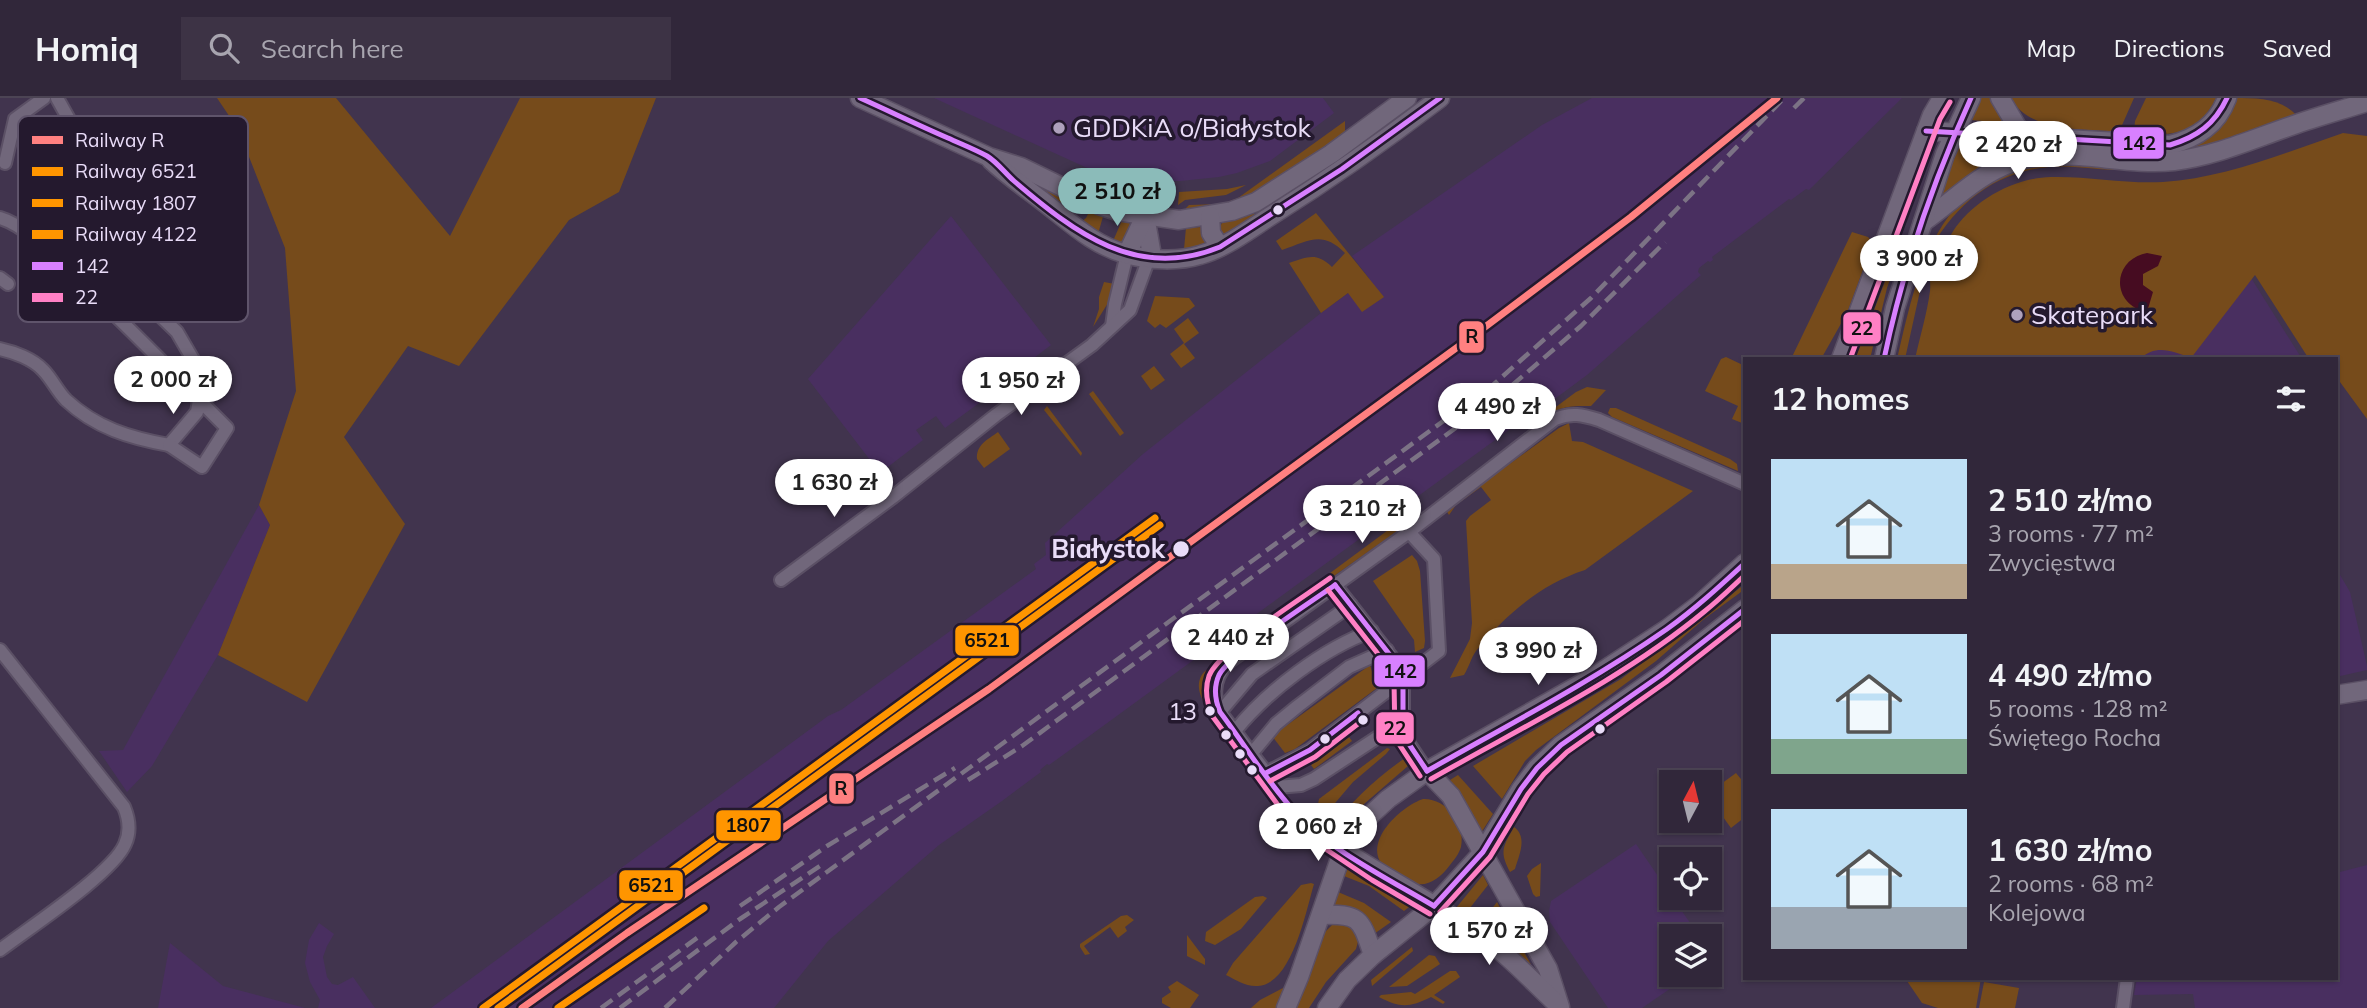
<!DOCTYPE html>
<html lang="en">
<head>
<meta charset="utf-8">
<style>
	body { margin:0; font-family:Mulish,sans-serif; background:#3d3345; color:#f1f3f6; height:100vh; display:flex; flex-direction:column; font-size:26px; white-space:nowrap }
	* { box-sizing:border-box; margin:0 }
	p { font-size:23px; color:#a8a5af }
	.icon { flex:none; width:38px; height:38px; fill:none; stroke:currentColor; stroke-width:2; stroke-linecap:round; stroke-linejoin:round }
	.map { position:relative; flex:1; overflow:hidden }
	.side { position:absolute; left:1743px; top:259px; width:595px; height:623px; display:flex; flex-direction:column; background:#31273a; border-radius:0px; box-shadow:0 2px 5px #0004,0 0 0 2px #4c4454 }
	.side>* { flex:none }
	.needle { width:46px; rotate:7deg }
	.tools { position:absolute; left:1659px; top:672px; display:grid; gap:14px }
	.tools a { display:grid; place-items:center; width:63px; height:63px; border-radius:0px; background:#31273a; box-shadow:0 2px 5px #0004,0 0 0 2px #4c4454; font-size:35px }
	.price { position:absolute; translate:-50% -60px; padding:0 16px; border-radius:24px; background:#fff; color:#222; font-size:23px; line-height:46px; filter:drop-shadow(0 2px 4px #0008) }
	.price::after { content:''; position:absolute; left:50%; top:42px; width:21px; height:16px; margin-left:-10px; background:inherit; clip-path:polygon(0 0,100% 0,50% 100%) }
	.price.current { background:#8bbbb9; color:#111 }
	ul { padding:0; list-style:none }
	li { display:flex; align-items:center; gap:21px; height:175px; padding:0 28px }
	li span { display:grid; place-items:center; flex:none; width:196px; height:140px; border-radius:0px; color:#555 }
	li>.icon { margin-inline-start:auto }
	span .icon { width:84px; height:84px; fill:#fffc; stroke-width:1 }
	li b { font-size:30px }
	h2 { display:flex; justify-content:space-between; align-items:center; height:84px; padding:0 28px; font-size:30px }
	header { display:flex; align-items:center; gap:42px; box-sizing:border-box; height:98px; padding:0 35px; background:#31273a; border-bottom:2px solid #4c4454 }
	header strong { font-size:33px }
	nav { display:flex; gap:38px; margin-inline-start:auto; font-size:24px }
	.search { width:490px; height:63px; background:#3d3345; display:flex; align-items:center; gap:18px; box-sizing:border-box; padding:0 24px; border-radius:0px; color:#a8a5af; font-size:26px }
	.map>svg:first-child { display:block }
	.built { fill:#492f60 }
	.green { fill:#764b1b }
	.water { fill:#460c21 }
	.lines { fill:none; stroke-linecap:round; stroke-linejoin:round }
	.street-casing { stroke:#5b5065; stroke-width:16 }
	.secondary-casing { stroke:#5b5065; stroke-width:21 }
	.street { stroke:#71677b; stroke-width:12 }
	.secondary { stroke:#71677b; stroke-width:18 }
	.rail { stroke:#7c7385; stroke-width:4.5; stroke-dasharray:14 7; stroke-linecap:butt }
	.bus-1-casing { stroke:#24192e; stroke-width:10 }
	.bus-2-casing { stroke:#24192e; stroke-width:10 }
	.bus-1 { stroke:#d880ff; stroke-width:5 }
	.bus-2 { stroke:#ff80c5; stroke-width:5 }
	.rail-1-casing { stroke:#24192e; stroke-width:12 }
	.rail-2-casing { stroke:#24192e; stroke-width:12 }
	.rail-3-casing { stroke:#24192e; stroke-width:12 }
	.rail-4-casing { stroke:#24192e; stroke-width:12 }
	.rail-1 { stroke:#ff8080; stroke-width:7 }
	.rail-2 { stroke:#ff9500; stroke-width:7 }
	.rail-3 { stroke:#ff9500; stroke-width:7 }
	.rail-4 { stroke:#ff9500; stroke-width:7 }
	.poi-dot { fill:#aea1bc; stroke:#24192e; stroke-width:2.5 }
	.bus-dot { fill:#e9dcf8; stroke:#24192e; stroke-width:2.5 }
	.labels { text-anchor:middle; stroke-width:7; stroke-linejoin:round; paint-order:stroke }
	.bus-label { font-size:24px; fill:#e9dcf8; stroke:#24192e; text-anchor:end }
	.poi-label { font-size:26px; fill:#e9dcf8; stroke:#24192e; text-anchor:start }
	.stop-label { font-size:26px; font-weight:bold; fill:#e9dcf8; stroke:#24192e; text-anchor:end }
	.key { fill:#24192e; stroke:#5f546b; stroke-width:2 }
	.key-label { font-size:19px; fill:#e9dcf8 }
	.line-badge { stroke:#24192e; stroke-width:2.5 }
	.pale-badge-label { font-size:19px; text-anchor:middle; font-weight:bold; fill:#111 }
</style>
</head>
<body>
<header>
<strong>Homiq</strong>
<div class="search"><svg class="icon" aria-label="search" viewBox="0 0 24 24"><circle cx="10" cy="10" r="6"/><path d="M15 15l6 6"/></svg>Search here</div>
<nav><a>Map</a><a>Directions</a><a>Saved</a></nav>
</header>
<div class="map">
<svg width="2367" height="910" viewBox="0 0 2367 910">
	<rect width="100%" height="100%" fill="#41344e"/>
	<g class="built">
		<path d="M934 0H1323L1334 15 1270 63 1237 75 1219 79 1180 83H1132L1085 69Z"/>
		<path d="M1592 0H1902L1809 92 1806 91 1791 102 1789 101 1712 159 1713 162 1710 164 1708 163 1699 170 1698 174 1701 177 1694 183 1587 277 1537 314 1535 312 1532 315 1088 639 1049 667 1047 666 1040 672 1041 674 1002 703 939 747 828 843 774 910H431L828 618 841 612 1036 471 1034 466 1046 457 1045 445 1143 356 1321 215 1369 180 1352 158 1542 27Z"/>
		<path d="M951 118 1051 247 1014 275 1016 278 945 330 936 318 916 332 923 342 880 375 808 281Z"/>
		<path d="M2236 156 2302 261H2052Z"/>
		<path d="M259 407 270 427 218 557 152 668 127 694 99 653 123 652Z"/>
		<path d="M2336 470 2350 494 2367 568V572L2336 579Z"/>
		<path d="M1636 746 1699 838H1671V877H1690L1642 910H1608L1550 824 1549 813 1551 803Z"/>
		<path d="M2367 767V910H2195L2193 896 2134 897 2137 880H2336V775Z"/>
		<path d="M319 825 334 836 327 848 323 859 327 879 332 886 338 887 353 879 375 910H318L320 902 310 884 305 865 309 842Z"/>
		<path d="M170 845 223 888 305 910H158Z"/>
	</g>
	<g class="green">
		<path d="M217 0H336L450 138 520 0H656L619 94 569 122 459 268 408 248 344 339 405 426 307 604 218 557 270 427 259 407 296 293 285 150 238 31Z"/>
		<path d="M1981 0H1991L2008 25 1971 22Z"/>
		<path d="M2010 0H2134L2119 34C2081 30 2033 36 2010 0Z"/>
		<path d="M2146 0H2216C2199 37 2170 39 2134 35L2135 23Z"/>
		<path d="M2235 0C2258 0 2281 0 2297 18L2244 37 2191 51 2190 49Z"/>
		<path d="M1345 23V33L1339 40 1291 73 1246 99 1233 104 1186 114V110L1189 107 1222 106 1238 100Z"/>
		<path d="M2343 35 2367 38V321L2340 284 2336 286V261H2309L2255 177 2191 260C2172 253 2156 246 2140 261H1915C1920 238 1927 216 1930 193 1931 184 1928 175 1933 167 1934 164 1938 162 1939 159 1944 152 1947 143 1952 135 1972 103 2013 80 2051 79 2088 78 2125 86 2163 84 2225 80 2284 55 2343 35Z"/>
		<path d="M1969 40 2052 49C2003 53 1972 71 1937 105L1958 51 1962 44Z"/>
		<path d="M2051 66 2116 70 2114 72C2093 71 2070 67 2049 69 1986 74 1941 119 1919 177L1922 184 1905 261H1897C1919 167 1937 76 2051 66Z"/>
		<path d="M1015 71 1077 105 1074 112 1068 113Z"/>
		<path d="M1246 87 1226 97 1185 102 1178 107 1179 94 1227 91Z"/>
		<path d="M1134 91 1169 94 1167 107 1127 101Z"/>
		<path d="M1091 110 1104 115 1098 136 1081 124 1086 120Z"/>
		<path d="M1253 114 1256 118 1225 137 1218 132 1222 125Z"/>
		<path d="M1316 115 1384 199 1362 214 1348 195 1321 215 1289 165C1308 159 1316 154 1332 169L1345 155C1322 132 1309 143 1282 152L1276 143Z"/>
		<path d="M1123 120 1134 129 1122 147 1113 143Z"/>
		<path d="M1202 129 1208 145 1184 151 1186 130Z"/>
		<path d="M1852 134 1868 139 1873 145 1847 215 1821 261 1812 259 1811 261H1791Z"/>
		<path d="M1898 150 1901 151 1887 190 1870 261H1855Z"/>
		<path d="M1104 184 1115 186 1108 205 1093 229 1099 211V199Z"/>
		<path d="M1155 198 1189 200 1195 208 1166 230 1160 226 1155 230 1147 223Z"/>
		<path d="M1188 220 1199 235 1184 246 1195 260 1181 270 1170 256 1184 245 1174 231Z"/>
		<path d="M1726 259 1745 268V320L1742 325 1732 321 1738 308 1705 293 1721 261Z"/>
		<path d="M1154 268 1165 282 1151 292 1141 278Z"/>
		<path d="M1587 289 1606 292 1591 308C1565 308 1559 308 1538 325L1537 323 1576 294Z"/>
		<path d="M1093 293 1124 335 1120 338 1089 296Z"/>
		<path d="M1047 308 1082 355 1081 358 1044 312Z"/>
		<path d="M1610 310H1616L1730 361 1737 366 1738 373 1612 319 1608 315Z"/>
		<path d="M1569 325 1572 343 1583 344 1693 393 1585 472C1541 486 1505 517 1476 553 1471 560 1469 569 1464 577L1450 580 1470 541 1472 525 1466 423 1470 418 1491 402 1481 389 1456 407 1449 417 1446 412 1559 330Z"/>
		<path d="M998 334 1010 351 984 370 977 361C976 347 987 342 998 334Z"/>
		<path d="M1403 421 1407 426 1320 488 1322 481Z"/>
		<path d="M1412 457 1417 463 1420 473 1425 543 1424 550 1415 554 1414 542 1373 483Z"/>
		<path d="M1745 486V490L1741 494 1704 521 1656 563 1536 652 1525 663 1502 701 1473 668 1621 581Z"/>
		<path d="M1306 492 1314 495 1219 565V557Z"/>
		<path d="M1370 567 1377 590 1295 651 1285 655 1272 638Z"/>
		<path d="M1209 570 1213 571 1206 593 1208 607 1206 608C1198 595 1194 580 1209 570Z"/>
		<path d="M1349 639 1352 643 1314 671 1311 667Z"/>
		<path d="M1387 650 1390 651 1386 656 1353 684 1330 711 1325 712 1318 706 1319 701Z"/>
		<path d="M1405 660 1409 664 1408 668 1364 706 1340 737 1337 738 1330 733C1351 703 1375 681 1405 660Z"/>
		<path d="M1736 675 1745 686V719L1731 730 1710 701V694Z"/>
		<path d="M1458 677 1493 716 1481 735 1450 682Z"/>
		<path d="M1423 701C1446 700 1466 726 1461 749 1459 756 1454 762 1450 767 1438 783 1423 793 1404 781 1397 777 1387 772 1382 766 1364 742 1402 708 1423 701Z"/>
		<path d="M1514 729C1528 739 1519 757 1515 771L1510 774C1499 753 1503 749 1514 729Z"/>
		<path d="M1541 765 1540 798 1536 799 1533 796 1527 778 1532 771Z"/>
		<path d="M1349 769H1350L1413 806 1404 813 1369 788 1344 778Z"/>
		<path d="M1483 777 1488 787 1466 815 1456 810Z"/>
		<path d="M1311 785 1314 786C1306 813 1292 886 1258 888 1246 889 1236 882 1226 877L1233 865 1301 787Z"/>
		<path d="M1338 794 1364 805 1391 824 1374 836 1332 810Z"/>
		<path d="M1263 798 1267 800 1241 831 1215 847 1205 843 1206 834 1255 799Z"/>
		<path d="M1497 804 1536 876 1480 826Z"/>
		<path d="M1127 817 1134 822 1125 829 1127 833 1118 840 1110 829 1084 848 1090 856 1085 857 1080 849V846L1121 818Z"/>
		<path d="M1334 825 1352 827 1359 840 1356 851 1326 884 1309 910H1295L1324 835Z"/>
		<path d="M1187 837 1205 861V867L1187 858Z"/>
		<path d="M1412 849 1413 853 1372 888 1371 882Z"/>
		<path d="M1429 857 1435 858 1440 866 1407 888 1389 889Z"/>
		<path d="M1450 873H1456L1460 879 1434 897 1445 904 1443 906 1431 899C1409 910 1400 910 1379 899L1381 897 1411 894 1415 896Z"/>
		<path d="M1905 880H1981L1976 910H1938L1922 905Z"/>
		<path d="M1177 883 1199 897 1190 910H1171L1162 905V900L1171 894 1168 889Z"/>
		<path d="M1984 884 2019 890 2015 910H1979Z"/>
		<path d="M1283 890 1285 891 1277 910H1251L1260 902Z"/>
	</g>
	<path class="water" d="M2147 155 2162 158 2158 168 2143 176V187L2153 194 2147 214C2111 207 2111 162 2147 155Z"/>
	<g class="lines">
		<g class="street-casing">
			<g id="street">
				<path d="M57 0 146 159 147 205 177 234 195 265"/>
				<path d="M5 65 15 21 44 0"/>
				<path d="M0 120C28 128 58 163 80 183 120 222 161 261 199 302L197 314 169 347C130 340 96 330 66 302 57 293 52 281 43 272 33 261 14 254 0 251"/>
				<path d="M0 180 8 186"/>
				<path d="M131 211 147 205"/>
				<path d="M1112 228 1115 206 1127 156"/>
				<path d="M169 347 202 369 227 330 199 302"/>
				<path d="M781 482 893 399 996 317 1092 247 1130 212 1149 160"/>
				<path d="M1335 487 1397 566 1403 581V637L1427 673"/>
				<path d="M0 552 124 709C129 721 131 733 125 746 113 775 29 830 0 852"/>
				<path d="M1220 614 1252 576 1351 507"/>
				<path d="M1404 622 1314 681 1301 687 1277 689 1220 614C1211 595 1214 578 1230 563L1409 434 1555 321C1571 314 1583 317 1599 322L1745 386"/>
				<path d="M1235 633C1267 593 1324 550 1372 533"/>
				<path d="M1252 655 1276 626 1298 608 1349 569 1387 552"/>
				<path d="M1266 675 1310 652 1439 553 1434 461 1409 434"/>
				<path d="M2123 910 2127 880"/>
			</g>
		</g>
		<g class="secondary-casing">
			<g id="secondary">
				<path d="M860 0 989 59 1021 69 1099 107 1117 113 1179 122 1232 113 1256 104 1331 56 1407 0"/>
				<path d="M2000 0 2022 37"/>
				<path d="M1926 33 2170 47C2197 40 2217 27 2227 0"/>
				<path d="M991 62C1008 78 1027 91 1045 105 1071 125 1093 147 1126 156 1148 162 1177 164 1200 157 1225 150 1247 133 1269 119 1328 82 1385 42 1440 0"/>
				<path d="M1145 118 1151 152 1149 160"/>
				<path d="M1210 118 1211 135 1220 149"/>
				<path d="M1923 124C1952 104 1977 77 2011 65 2063 46 2121 69 2174 63 2215 58 2253 41 2291 28 2316 19 2342 12 2367 4"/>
				<path d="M1127 156 1145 118"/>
				<path d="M1841 261 1932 17 1942 0"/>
				<path d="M1884 261 1895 210 1945 56 1971 0"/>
				<path d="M2336 597 2367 592"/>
				<path d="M1427 673 1451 698 1548 871 1560 909"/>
				<path d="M1343 752C1387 781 1434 805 1477 835 1507 855 1532 883 1558 907"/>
				<path d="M1321 817C1361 815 1361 822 1373 857"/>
				<path d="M1286 910 1299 879 1343 752 1364 723 1388 701 1427 673 1595 578 1667 531 1700 506 1745 465"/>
				<path d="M1327 910 1347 882 1373 857 1434 808 1483 754 1521 691 1537 670 1561 647 1661 577 1745 511"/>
			</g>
		</g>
		<use href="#street" class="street"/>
		<use href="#secondary" class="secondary"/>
		<g class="rail">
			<path d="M1794 10 1804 0"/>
			<path d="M968 682 1022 648 1502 296 1581 228 1665 144"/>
			<path d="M740 808 827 748 955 670"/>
			<path d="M601 910 701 837"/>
			<path d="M620 910 740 821 823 766"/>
			<path d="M665 910 736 844 779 809 1494 286 1591 200 1784 0"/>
		</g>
		<g class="bus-1-casing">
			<g id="bus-1">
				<path d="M860 0C889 13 918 27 948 40 961 46 974 51 987 58 997 64 1005 75 1014 83 1075 135 1137 183 1220 149L1342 71 1440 0"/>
				<path d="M1926 33 2170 47C2197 39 2215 26 2227 0"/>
				<path d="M1884 261C1903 171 1933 83 1971 0"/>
				<path d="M1335 487C1311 504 1230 556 1219 577 1213 590 1215 602 1220 614 1245 647 1267 684 1295 714 1326 750 1392 783 1434 808"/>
				<path d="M1335 487 1397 566 1403 581V637L1427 673"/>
				<path d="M1427 673C1508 627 1591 584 1667 531 1695 511 1720 488 1745 465"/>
				<path d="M1266 675 1310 652 1358 615"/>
				<path d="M1434 808 1483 754 1521 691 1537 670 1561 647 1661 577 1745 511"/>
			</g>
		</g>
		<g class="bus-2-casing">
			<g id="bus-2">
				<path d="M1850 261 1940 21 1950 4"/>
				<path d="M1330 480C1304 499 1219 552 1209 578 1204 592 1207 606 1213 619L1289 722 1315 744 1372 782 1430 816"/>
				<path d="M1328 492 1389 570 1394 583 1395 640 1420 678"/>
				<path d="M1431 681C1524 628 1623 581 1705 513 1719 502 1732 489 1745 477"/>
				<path d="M1270 683 1315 659 1363 622"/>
				<path d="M1440 814 1490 759 1528 696 1544 676 1567 654 1666 584 1745 522"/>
			</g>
		</g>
		<use href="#bus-1" class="bus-1"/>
		<use href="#bus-2" class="bus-2"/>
		<g class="rail-1-casing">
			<path id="rail-1" d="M522 910 627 835 989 591 1485 229 1631 119 1777 0"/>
		</g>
		<g class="rail-2-casing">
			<path id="rail-2" d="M483 910 1155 420"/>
		</g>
		<g class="rail-3-casing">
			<path id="rail-3" d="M498 910 1160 427"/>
		</g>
		<g class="rail-4-casing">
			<path id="rail-4" d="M558 910 704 810"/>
		</g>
		<use href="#rail-1" class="rail-1"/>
		<use href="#rail-2" class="rail-2"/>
		<use href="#rail-3" class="rail-3"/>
		<use href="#rail-4" class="rail-4"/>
	</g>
	<g class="poi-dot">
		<circle cx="1059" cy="30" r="7"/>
		<circle cx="2017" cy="217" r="7"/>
	</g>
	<g class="bus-dot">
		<circle cx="1278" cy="112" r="6"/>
		<circle cx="1181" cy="451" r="9"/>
		<circle cx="1210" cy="613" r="6"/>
		<circle cx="1363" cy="622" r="6"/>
		<circle cx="1600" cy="631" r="6"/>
		<circle cx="1226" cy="637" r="6"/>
		<circle cx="1325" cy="641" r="6"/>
		<circle cx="1240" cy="656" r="6"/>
		<circle cx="1252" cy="672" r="6"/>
	</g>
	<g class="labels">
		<g class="bus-label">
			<text x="1197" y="622">13</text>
		</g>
		<g class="poi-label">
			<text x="1073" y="39">GDDKiA o/Białystok</text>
			<text x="2031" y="226">Skatepark</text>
		</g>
		<g class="stop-label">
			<text x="1165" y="460">Białystok</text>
		</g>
	</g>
	<rect x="18" y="18" width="230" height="206" rx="10" class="key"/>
	<rect x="32" y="38" width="31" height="8" fill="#ff8080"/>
	<rect x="32" y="69" width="31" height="9" fill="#ff9500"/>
	<rect x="32" y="101" width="31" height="8" fill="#ff9500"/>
	<rect x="32" y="132" width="31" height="9" fill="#ff9500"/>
	<rect x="32" y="164" width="31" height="8" fill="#d880ff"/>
	<rect x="32" y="195" width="31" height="9" fill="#ff80c5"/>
	<g class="key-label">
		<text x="75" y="49">Railway R</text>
		<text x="75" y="80">Railway 6521</text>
		<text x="75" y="112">Railway 1807</text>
		<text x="75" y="143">Railway 4122</text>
		<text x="75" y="175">142</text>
		<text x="75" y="206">22</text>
	</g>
	<g class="line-badge">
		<rect x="2112" y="28" width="53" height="34" rx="7" fill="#d880ff"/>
		<rect x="1842" y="213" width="40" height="34" rx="7" fill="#ff80c5"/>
		<rect x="1458" y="222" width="27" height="34" rx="7" fill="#ff8080"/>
		<rect x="954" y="526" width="66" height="33" rx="7" fill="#ff9500"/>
		<rect x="1373" y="556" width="53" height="34" rx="7" fill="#d880ff"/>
		<rect x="1375" y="613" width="40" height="34" rx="7" fill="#ff80c5"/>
		<rect x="828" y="674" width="27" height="33" rx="7" fill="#ff8080"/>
		<rect x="715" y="711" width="67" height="33" rx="7" fill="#ff9500"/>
		<rect x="618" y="771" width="66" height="33" rx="7" fill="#ff9500"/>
	</g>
	<g class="pale-badge-label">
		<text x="2139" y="52">142</text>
		<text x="1862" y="237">22</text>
		<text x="1472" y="245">R</text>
		<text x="987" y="549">6521</text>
		<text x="1400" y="580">142</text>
		<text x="1395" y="637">22</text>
		<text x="841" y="697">R</text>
		<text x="748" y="734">1807</text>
		<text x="651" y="794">6521</text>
	</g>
</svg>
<div class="tools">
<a><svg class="needle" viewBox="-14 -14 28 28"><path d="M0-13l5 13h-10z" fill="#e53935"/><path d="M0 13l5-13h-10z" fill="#a8a5af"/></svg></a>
<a><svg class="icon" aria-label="locate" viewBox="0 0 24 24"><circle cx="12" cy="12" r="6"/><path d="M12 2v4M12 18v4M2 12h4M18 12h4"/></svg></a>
<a><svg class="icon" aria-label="layers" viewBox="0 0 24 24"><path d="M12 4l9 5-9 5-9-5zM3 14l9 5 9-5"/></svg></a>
</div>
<b class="price" style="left:2018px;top:83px">2 420 zł</b>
<b class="price current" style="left:1117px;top:130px">2 510 zł</b>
<b class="price" style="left:1919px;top:197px">3 900 zł</b>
<b class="price" style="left:173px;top:318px">2 000 zł</b>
<b class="price" style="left:1021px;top:319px">1 950 zł</b>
<b class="price" style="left:1497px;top:345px">4 490 zł</b>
<b class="price" style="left:834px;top:421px">1 630 zł</b>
<b class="price" style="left:1362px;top:447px">3 210 zł</b>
<b class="price" style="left:1230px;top:576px">2 440 zł</b>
<b class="price" style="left:1538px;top:589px">3 990 zł</b>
<b class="price" style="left:1318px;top:765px">2 060 zł</b>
<b class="price" style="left:1489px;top:869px">1 570 zł</b>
<section class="side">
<h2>12 homes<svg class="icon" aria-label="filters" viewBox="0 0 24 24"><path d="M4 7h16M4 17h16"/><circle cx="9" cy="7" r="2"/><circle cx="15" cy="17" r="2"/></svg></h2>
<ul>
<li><span style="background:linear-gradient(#bfe0f5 75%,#b9a48a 0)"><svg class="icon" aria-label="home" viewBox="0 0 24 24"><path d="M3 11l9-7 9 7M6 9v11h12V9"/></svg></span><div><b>2 510 zł/mo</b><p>3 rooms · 77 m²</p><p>Zwycięstwa</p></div></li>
<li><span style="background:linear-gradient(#bfe0f5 75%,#7fa58c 0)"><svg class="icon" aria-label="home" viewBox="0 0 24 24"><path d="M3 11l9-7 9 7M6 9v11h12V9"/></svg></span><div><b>4 490 zł/mo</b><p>5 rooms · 128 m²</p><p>Świętego Rocha</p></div></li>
<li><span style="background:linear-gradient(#bfe0f5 70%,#9aa5b1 0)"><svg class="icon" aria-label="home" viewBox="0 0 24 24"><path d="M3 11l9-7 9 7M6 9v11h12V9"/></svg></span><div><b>1 630 zł/mo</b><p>2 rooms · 68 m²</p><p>Kolejowa</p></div></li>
</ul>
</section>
</div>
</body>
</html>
